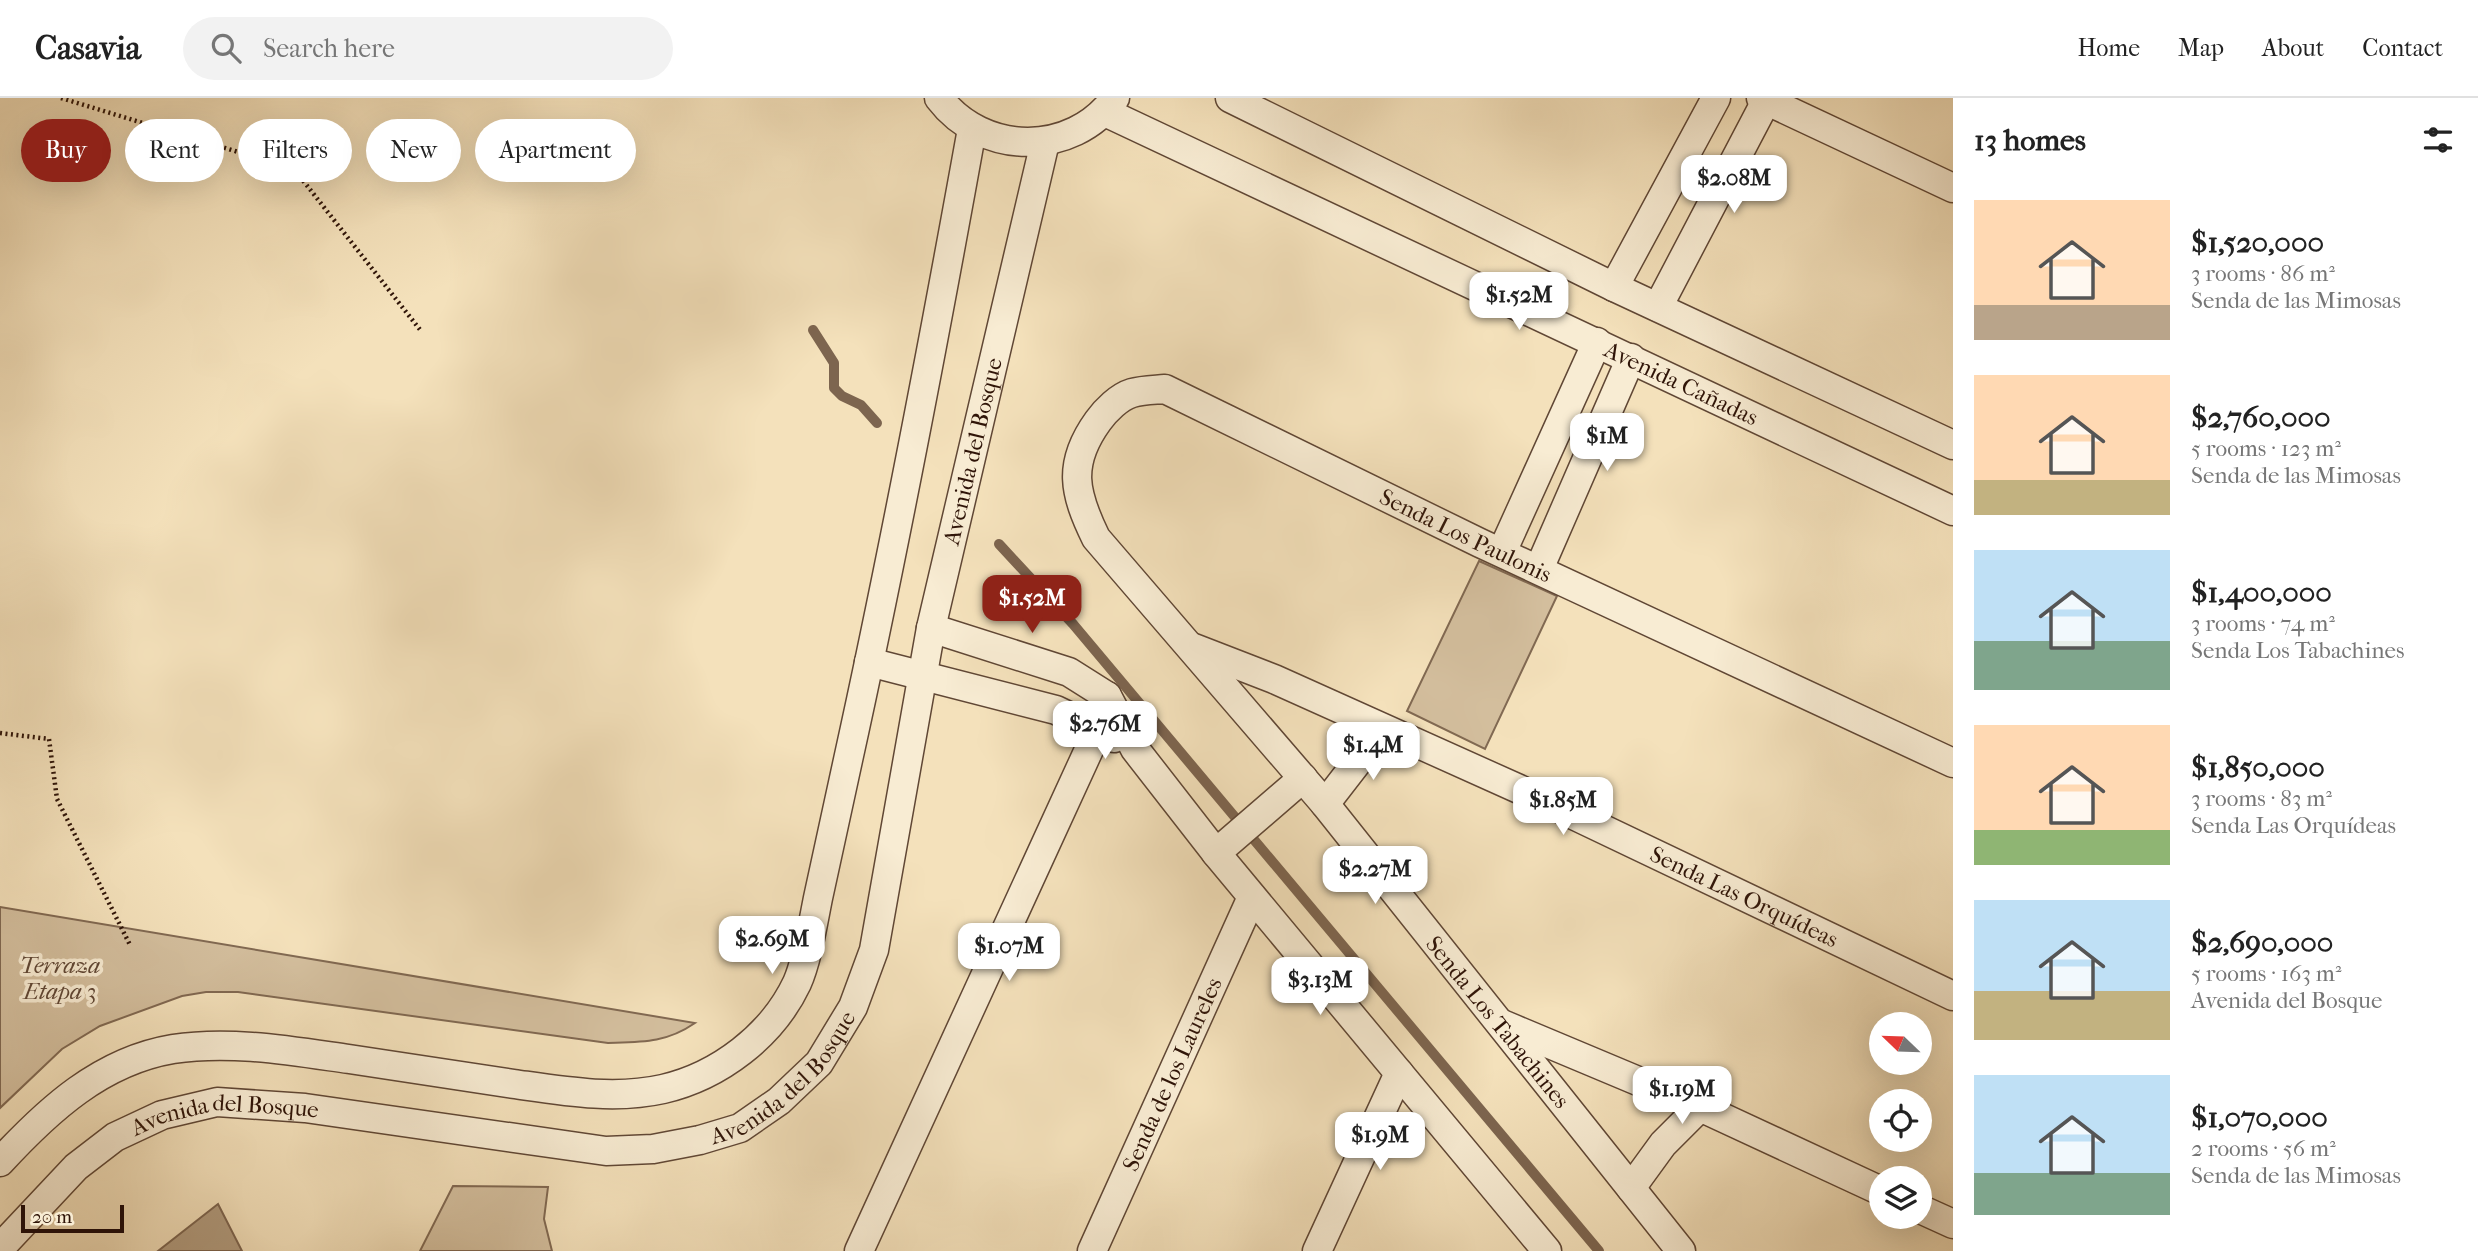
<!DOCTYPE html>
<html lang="en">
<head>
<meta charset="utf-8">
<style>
	body { margin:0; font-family:"IM FELL French Canon",serif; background:#f2f2f2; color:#222; height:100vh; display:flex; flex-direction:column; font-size:26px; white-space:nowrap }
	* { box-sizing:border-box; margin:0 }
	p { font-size:23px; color:#767676 }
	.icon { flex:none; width:38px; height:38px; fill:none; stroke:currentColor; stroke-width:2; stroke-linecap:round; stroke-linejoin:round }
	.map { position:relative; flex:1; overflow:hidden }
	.side { display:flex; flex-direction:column; background:#fff; width:525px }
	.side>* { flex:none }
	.hud { position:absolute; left:21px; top:21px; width:665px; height:63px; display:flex; gap:14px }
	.needle { width:46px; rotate:293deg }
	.tools { position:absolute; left:1869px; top:914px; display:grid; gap:14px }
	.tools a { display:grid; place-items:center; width:63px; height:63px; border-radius:50%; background:#fff; box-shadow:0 7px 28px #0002; font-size:35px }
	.scale { position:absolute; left:21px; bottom:18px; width:103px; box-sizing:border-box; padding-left:7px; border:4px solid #2f1408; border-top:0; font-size:19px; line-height:24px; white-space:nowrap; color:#2f1408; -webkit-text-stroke:5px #f8ecd3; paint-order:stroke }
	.price { position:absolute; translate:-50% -60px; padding:0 16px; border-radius:14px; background:#fff; color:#222; font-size:23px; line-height:46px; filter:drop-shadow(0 2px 4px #0008) }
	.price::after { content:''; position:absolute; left:50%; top:42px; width:21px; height:16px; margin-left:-10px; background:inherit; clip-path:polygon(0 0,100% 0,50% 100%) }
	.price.on { background:#8f2418; color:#fff }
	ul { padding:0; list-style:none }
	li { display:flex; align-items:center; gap:21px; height:175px; padding:0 21px }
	li span { display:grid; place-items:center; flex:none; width:196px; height:140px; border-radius:0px; color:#555 }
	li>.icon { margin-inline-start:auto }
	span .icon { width:84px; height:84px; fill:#fffc; stroke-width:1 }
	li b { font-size:30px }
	h2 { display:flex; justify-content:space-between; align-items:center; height:84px; padding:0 21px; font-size:30px }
	.pill { padding:0 24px; border-radius:32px; background:#fff; box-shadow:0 7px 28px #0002; font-size:24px; line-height:63px }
	.pill.on { background:#8f2418; color:#fff }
	header { display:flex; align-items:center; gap:42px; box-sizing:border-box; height:98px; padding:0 35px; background:#fff; border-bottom:2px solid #e0e0e0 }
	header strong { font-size:33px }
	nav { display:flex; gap:38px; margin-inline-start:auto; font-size:24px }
	.search { width:490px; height:63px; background:#f2f2f2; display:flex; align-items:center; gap:18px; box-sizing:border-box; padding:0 24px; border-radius:38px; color:#767676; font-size:26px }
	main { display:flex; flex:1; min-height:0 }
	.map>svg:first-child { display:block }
	.green { fill:#d3be9d; stroke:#816952; stroke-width:2 }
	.water { fill:#b19b7e; stroke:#7d654f; stroke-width:2 }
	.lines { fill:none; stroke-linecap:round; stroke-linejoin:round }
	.stream { stroke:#7d654f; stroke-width:10 }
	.street-casing { stroke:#604735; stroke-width:31 }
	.path { stroke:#2f1408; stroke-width:4.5; stroke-dasharray:2 3.5; stroke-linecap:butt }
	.street { stroke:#f8ecd3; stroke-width:28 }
	.labels { text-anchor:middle; stroke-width:7; stroke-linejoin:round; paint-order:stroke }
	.street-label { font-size:23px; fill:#2f1408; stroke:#f8ecd3 }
	.park-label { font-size:23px; font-style:italic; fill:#604735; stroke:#f8ecd3 }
</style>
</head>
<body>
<header>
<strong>Casavia</strong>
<div class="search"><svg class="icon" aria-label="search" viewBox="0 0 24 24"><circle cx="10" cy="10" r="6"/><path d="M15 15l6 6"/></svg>Search here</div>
<nav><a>Home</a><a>Map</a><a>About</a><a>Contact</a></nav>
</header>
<main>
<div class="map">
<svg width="1953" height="1153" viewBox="0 0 1953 1153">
	<rect width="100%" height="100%" fill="#f4e1bb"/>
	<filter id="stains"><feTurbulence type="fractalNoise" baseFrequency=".00286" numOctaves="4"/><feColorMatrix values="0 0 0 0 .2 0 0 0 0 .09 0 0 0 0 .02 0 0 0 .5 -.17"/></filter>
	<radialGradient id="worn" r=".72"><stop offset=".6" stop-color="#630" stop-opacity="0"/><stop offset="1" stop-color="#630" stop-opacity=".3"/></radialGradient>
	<g class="green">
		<path d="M1479 463 1557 498 1485 651 1407 613Z"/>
		<path d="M0 809 695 925C666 945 642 944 608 945L238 894H206L182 898 100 928 62 951 0 1010Z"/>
		<path d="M453 1088 548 1089 544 1121 552 1153H420Z"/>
	</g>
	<path class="water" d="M218 1106 242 1153H158Z"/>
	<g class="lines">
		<g class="stream">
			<path d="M813 232 834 265V290L842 298 861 307 877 325"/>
			<path d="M999 446 1073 526 1599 1153"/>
		</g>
		<g class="street-casing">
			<g id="street">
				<path d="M939 0C983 58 1072 59 1115 0"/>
				<path d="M1230 0 1614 189 1953 347"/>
				<path d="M1761 0 1953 90"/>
				<path id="s1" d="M1105 14 1953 413"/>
				<path d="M1614 189 1716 0"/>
				<path d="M1658 209 1766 3"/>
				<path d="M1502 454 1597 244"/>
				<path d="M1539 471 1631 260"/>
				<path d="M931 530 1069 574 1107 598 1135 651 1216 755 1547 1153"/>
				<path id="s2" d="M1194 550 1274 581 1519 691 1953 898"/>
				<path d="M869 564 1056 612 1114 640"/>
				<path d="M1325 706 1383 631"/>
				<path d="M1216 755 1303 680"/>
				<path d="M1502 926 1700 1009 1881 1093"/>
				<path d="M0 1064C48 1012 101 963 173 951 231 942 292 953 349 961 404 969 459 978 514 986 563 993 614 1002 663 991 719 978 772 938 797 885 807 863 813 825 818 800 828 754 838 708 848 662 894 453 934 242 972 31"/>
				<path d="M1631 1090 1663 1046 1700 1009"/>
				<path d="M1920 1111 1953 1126"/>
				<path id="s3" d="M0 1150 76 1069 115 1039 162 1017 217 1004 305 1010 606 1053 653 1051 700 1042 740 1030 779 1003 819 965 853 909 874 852 931 530 1045 44"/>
				<path d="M859 1153 1098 632 1107 598"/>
				<path id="s4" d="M1092 1153 1252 799"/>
				<path d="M1317 1153 1399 975"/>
				<path id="s5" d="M1681 1153 1325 706 1096 440C1074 395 1067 366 1098 323 1106 312 1119 299 1132 295 1142 292 1154 292 1165 291L1480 445 1953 665"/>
			</g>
		</g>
		<g class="path">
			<path d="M61 0 294 71 421 233"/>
			<path d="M0 635 49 641 57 701 130 847"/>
		</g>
		<use href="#street" class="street"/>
	</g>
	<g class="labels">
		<g class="street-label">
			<text dy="8" stroke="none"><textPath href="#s1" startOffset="637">Avenida Cañadas</textPath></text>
			<text dy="8" stroke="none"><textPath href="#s3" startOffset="1535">Avenida del Bosque</textPath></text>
			<text dy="8" stroke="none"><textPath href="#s5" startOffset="1460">Senda Los Paulonis</textPath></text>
			<text dy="8" stroke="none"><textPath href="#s2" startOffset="604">Senda Las Orquídeas</textPath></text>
			<text transform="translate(1498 924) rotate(51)" y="8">Senda Los Tabachines</text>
			<text dy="8" stroke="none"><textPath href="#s3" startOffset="863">Avenida del Bosque</textPath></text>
			<text dy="8" stroke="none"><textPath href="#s4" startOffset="194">Senda de los Laureles</textPath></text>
			<text dy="8" stroke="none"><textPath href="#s3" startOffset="275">Avenida del Bosque</textPath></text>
		</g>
		<g class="park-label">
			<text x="60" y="875">Terraza<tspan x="60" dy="26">Etapa 3</tspan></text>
		</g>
	</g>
	<rect width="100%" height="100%" filter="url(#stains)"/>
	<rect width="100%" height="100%" fill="url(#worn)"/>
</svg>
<div class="tools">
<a><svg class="needle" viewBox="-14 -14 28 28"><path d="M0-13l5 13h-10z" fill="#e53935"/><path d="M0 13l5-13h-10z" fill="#767676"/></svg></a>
<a><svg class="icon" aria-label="locate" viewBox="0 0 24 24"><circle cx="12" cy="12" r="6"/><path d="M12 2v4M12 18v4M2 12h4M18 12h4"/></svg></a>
<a><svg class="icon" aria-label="layers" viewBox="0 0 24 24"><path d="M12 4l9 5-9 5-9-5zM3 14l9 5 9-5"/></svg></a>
</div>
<div class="scale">20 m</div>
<b class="price" style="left:1734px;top:117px">$2.08M</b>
<b class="price" style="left:1519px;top:234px">$1.52M</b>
<b class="price" style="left:1607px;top:375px">$1M</b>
<b class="price on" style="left:1032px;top:537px">$1.52M</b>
<b class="price" style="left:1105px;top:663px">$2.76M</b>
<b class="price" style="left:1373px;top:684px">$1.4M</b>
<b class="price" style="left:1563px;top:739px">$1.85M</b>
<b class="price" style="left:1375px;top:808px">$2.27M</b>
<b class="price" style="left:772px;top:878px">$2.69M</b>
<b class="price" style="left:1009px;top:885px">$1.07M</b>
<b class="price" style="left:1320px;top:919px">$3.13M</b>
<b class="price" style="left:1682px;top:1028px">$1.19M</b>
<b class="price" style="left:1380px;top:1074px">$1.9M</b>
<div class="hud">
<a class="pill on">Buy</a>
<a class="pill">Rent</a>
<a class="pill">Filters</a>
<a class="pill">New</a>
<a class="pill">Apartment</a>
</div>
</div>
<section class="side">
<h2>13 homes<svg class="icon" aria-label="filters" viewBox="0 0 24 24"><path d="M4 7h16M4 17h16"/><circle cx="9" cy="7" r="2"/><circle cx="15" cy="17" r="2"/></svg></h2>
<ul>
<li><span style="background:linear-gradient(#ffd9b3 75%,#b9a48a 0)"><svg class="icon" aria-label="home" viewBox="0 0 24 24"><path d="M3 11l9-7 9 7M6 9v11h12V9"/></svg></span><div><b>$1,520,000</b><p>3 rooms · 86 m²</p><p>Senda de las Mimosas</p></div></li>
<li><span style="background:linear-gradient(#ffd9b3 75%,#c2b280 0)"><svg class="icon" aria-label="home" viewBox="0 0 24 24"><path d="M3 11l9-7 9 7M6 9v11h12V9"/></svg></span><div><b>$2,760,000</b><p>5 rooms · 123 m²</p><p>Senda de las Mimosas</p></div></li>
<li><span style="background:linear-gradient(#bfe0f5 65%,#7fa58c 0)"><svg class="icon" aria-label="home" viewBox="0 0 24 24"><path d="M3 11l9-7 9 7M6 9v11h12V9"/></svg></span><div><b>$1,400,000</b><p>3 rooms · 74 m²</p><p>Senda Los Tabachines</p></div></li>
<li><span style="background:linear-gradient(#ffd9b3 75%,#8fb573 0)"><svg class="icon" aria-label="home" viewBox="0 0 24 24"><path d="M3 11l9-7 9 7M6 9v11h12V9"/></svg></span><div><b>$1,850,000</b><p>3 rooms · 83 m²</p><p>Senda Las Orquídeas</p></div></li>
<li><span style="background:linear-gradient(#bfe0f5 65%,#c2b280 0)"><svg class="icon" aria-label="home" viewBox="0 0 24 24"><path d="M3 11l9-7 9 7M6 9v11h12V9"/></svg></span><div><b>$2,690,000</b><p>5 rooms · 163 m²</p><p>Avenida del Bosque</p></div></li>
<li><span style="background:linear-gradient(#bfe0f5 70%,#7fa58c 0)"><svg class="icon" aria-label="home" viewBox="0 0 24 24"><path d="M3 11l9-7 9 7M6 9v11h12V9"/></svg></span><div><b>$1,070,000</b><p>2 rooms · 56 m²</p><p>Senda de las Mimosas</p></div></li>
</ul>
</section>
</main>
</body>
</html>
